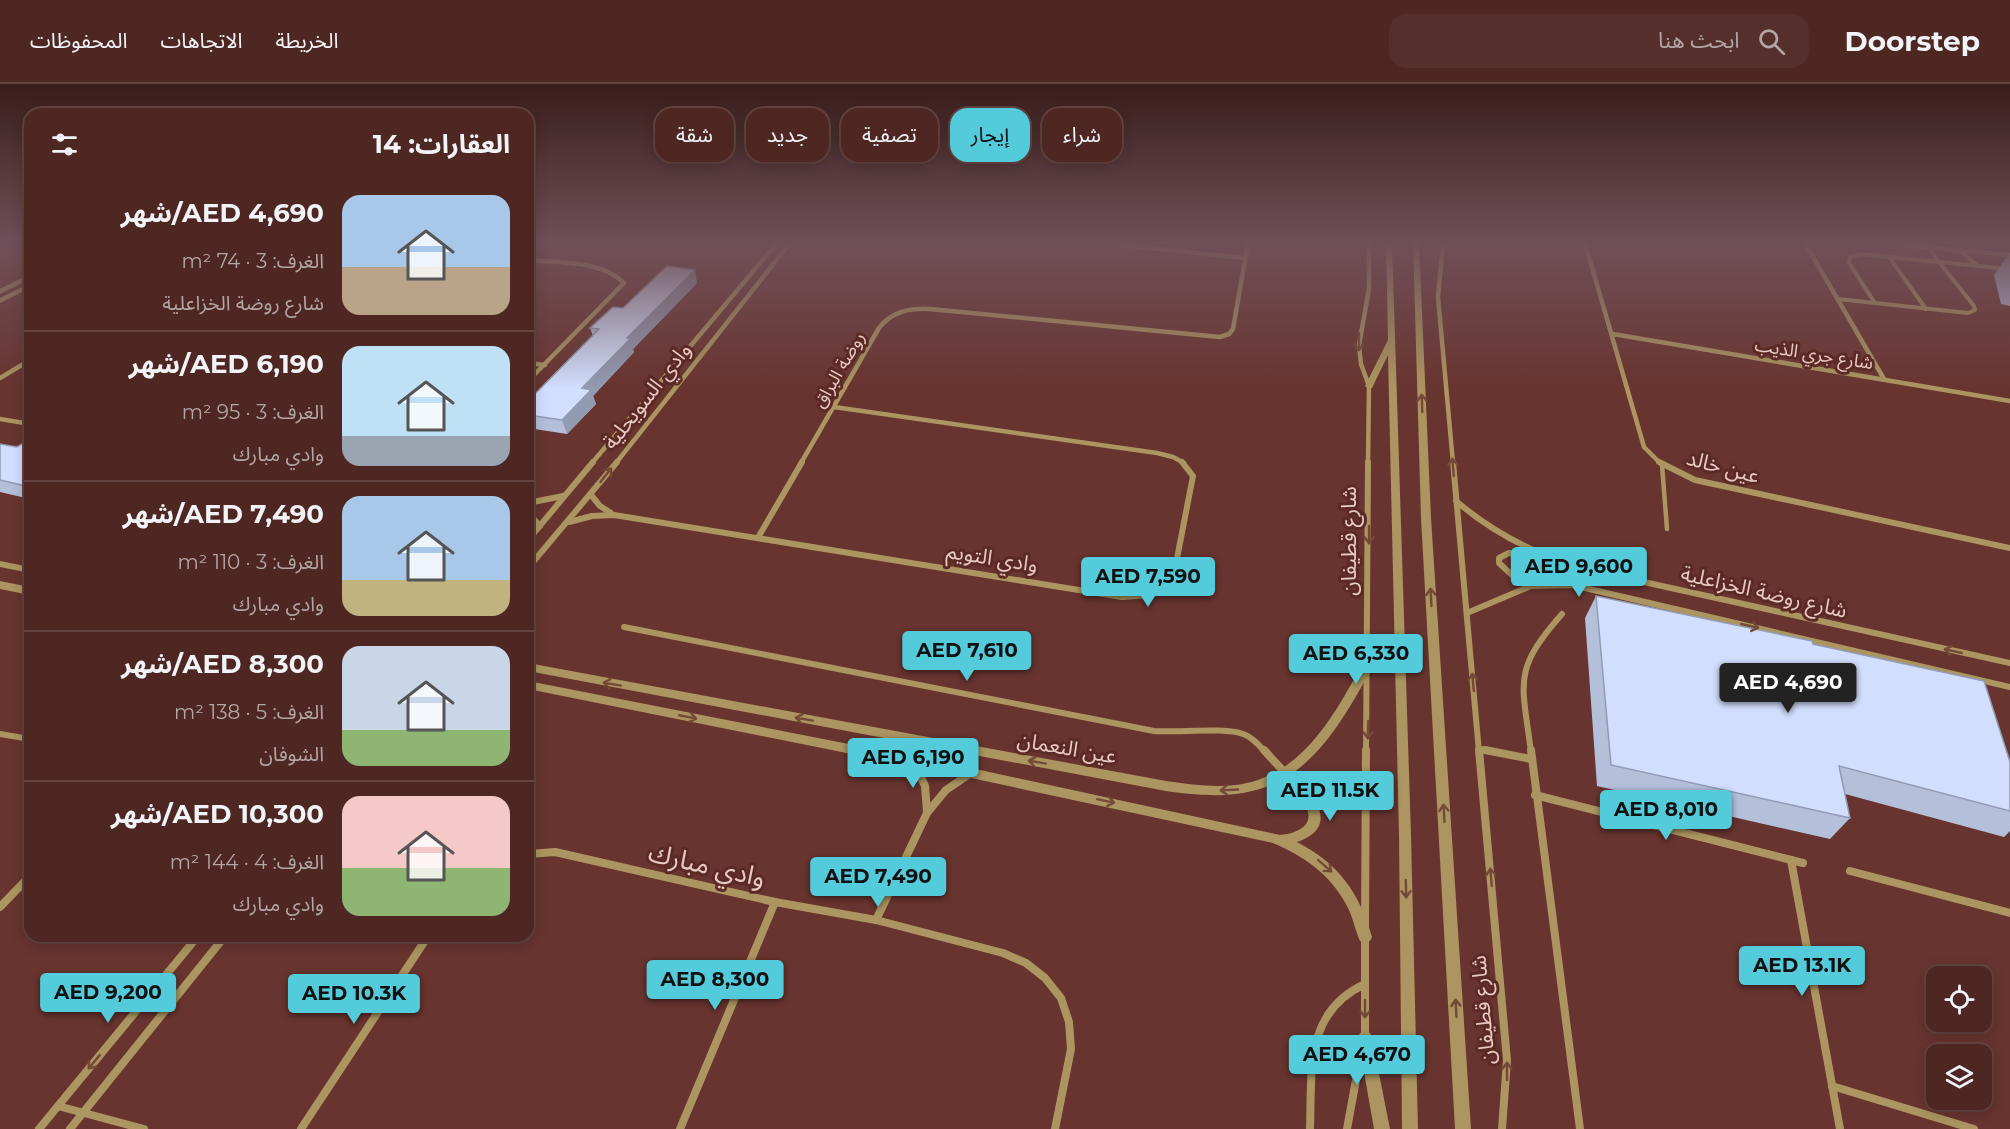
<!DOCTYPE html>
<html lang="ar">
<head>
<meta charset="utf-8">
<style>
	body { margin:0; font-family:Montserrat,"Noto Sans Arabic",sans-serif; background:#552f2b; color:#f1f3f6; direction:rtl; height:100vh; display:flex; flex-direction:column; font-size:22px; white-space:nowrap }
	* { box-sizing:border-box; margin:0 }
	p { font-size:20px; color:#b3a5a6 }
	.icon { flex:none; width:33px; height:33px; fill:none; stroke:currentColor; stroke-width:2; stroke-linecap:round; stroke-linejoin:round }
	.map { position:relative; flex:1; overflow:hidden; direction:ltr }
	.details { position:absolute; left:24px; top:24px; width:510px; height:834px; display:flex; flex-direction:column; background:#4e2723; border-radius:18px; box-shadow:0 3px 15px #0003,0 0 0 2px #654441; direction:rtl }
	.details>* { flex:none }
	.hud { position:absolute; left:552px; top:24px; width:570px; height:54px; direction:rtl; display:flex; gap:12px }
	.buttons { position:absolute; left:1926px; top:882px; display:grid; gap:12px }
	.buttons a { display:grid; place-items:center; width:66px; height:66px; border-radius:12px; background:#4e2723; box-shadow:0 3px 15px #0003,0 0 0 2px #654441; font-size:30px }
	.price { position:absolute; translate:-50% -51px; padding:0 14px; border-radius:6px; background:#53cbdb; color:#111; font-size:20px; line-height:39px; filter:drop-shadow(0 2px 3px #0008) }
	.price::after { content:''; position:absolute; left:50%; top:36px; width:18px; height:14px; margin-left:-9px; background:inherit; clip-path:polygon(0 0,100% 0,50% 100%) }
	.price.current { background:#222; color:#fff }
	ul { padding:0; list-style:none }
	li { display:flex; align-items:center; gap:18px; height:150px; padding:0 24px }
	li+li { border-top:2px solid #654441 }
	li span { display:grid; place-items:center; flex:none; width:168px; height:120px; border-radius:18px; color:#555 }
	li>.icon { margin-inline-start:auto }
	span .icon { width:72px; height:72px; fill:#fffc; stroke-width:1 }
	li b { font-size:26px }
	h2 { display:flex; justify-content:space-between; align-items:center; height:72px; padding:0 24px; font-size:26px }
	.tag { padding:0 21px; border-radius:18px; background:#4e2723; box-shadow:0 3px 15px #0003,0 0 0 2px #654441; font-size:21px; line-height:54px }
	.tag.current { background:#53cbdb; color:#111 }
	header { display:flex; align-items:center; gap:36px; box-sizing:border-box; height:84px; padding:0 30px; background:#4e2723; border-bottom:2px solid #654441 }
	header strong { font-size:28px }
	nav { display:flex; gap:33px; margin-inline-start:auto; font-size:21px }
	.search { width:420px; height:54px; background:#552f2b; display:flex; align-items:center; gap:15px; box-sizing:border-box; padding:0 21px; border-radius:18px; color:#b3a5a6; font-size:22px }
	.map>svg:first-child { display:block }
	.lines { fill:none; stroke-linecap:round; stroke-linejoin:round }
	.service-far1 { stroke:#ac9560; stroke-width:4 }
	.service { stroke:#ac9560; stroke-width:4.5 }
	.minor-far2 { stroke:#ac9560; stroke-width:4.5 }
	.minor-far1 { stroke:#ac9560; stroke-width:6 }
	.minor { stroke:#ac9560; stroke-width:8 }
	.tertiary { fill:#ac9560; fill-rule:evenodd }
	.wall { fill:#b4bfda }
	.shaded-wall { fill:#929bb1 }
	.building { fill:#d1defd; stroke:#929bb1; stroke-width:1.5 }
	.oneway { stroke:#744a37 }
	.labels { text-anchor:middle; stroke-width:6; stroke-linejoin:round; paint-order:stroke }
	.far-street-label { font-size:18px; fill:#e9c9c4; stroke:#5c2a25 }
	.street-label { font-size:21px; fill:#e9c9c4; stroke:#5c2a25 }
	.near-street-label { font-size:26px; fill:#e9c9c4; stroke:#5c2a25 }
</style>
</head>
<body>
<header>
<strong>Doorstep</strong>
<div class="search"><svg class="icon" aria-label="search" viewBox="0 0 24 24"><circle cx="10" cy="10" r="6"/><path d="M15 15l6 6"/></svg>ابحث هنا</div>
<nav><a>الخريطة</a><a>الاتجاهات</a><a>المحفوظات</a></nav>
</header>
<div class="map">
<svg width="2010" height="1045" viewBox="0 0 2010 1045">
	<rect width="100%" height="100%" fill="#68342f"/>
	<g class="lines">
		<g class="service-far1">
			<path d="M1959 166 1978 182"/>
			<path d="M1889 173 1926 225"/>
			<path d="M1838 215 1968 229 1975 226 1974 222 1939 178 2010 185"/>
			<path d="M1875 219 1849 179 1850 173 1860 170 1939 178 1928 163"/>
		</g>
		<path class="service" d="M1662 381 1667 445"/>
		<g class="minor-far2">
			<path d="M1101 159 1245 174"/>
			<path d="M1443 159 1438 213 1453 379"/>
			<path d="M1585 159 1644 363 1660 379"/>
			<path d="M1805 159 1884 295"/>
			<path d="M1883 159 2010 171"/>
			<path d="M528 176C558 179 601 176 624 199L528 297"/>
			<path d="M1613 250 2010 317"/>
			<path d="M528 279 545 281"/>
			<path d="M0 294 30 276"/>
			<path d="M834 323 1157 369 1173 373 1184 379"/>
			<path d="M0 335 30 340"/>
			<path d="M592 379 777 159"/>
			<path d="M616 379 790 159"/>
			<path d="M801 379 879 244C892 227 910 224 930 225L1220 253 1229 250 1233 245 1248 159"/>
			<path d="M1368 379 1369 302 1361 280 1359 261 1369 205V159"/>
		</g>
		<g class="minor-far1">
			<path d="M1453 378 1479 668"/>
			<path d="M1659 378 1695 396 2010 464"/>
			<path d="M591 411 600 422 611 429"/>
			<path d="M1456 417C1492 448 1531 468 1576 483L2010 579"/>
			<path d="M528 419 563 412"/>
			<path d="M528 429 540 442"/>
			<path d="M569 438 592 432 614 431 1122 513 1150 511 1162 505 1173 495 1193 392 1182 378"/>
			<path d="M759 452 802 378"/>
			<path d="M528 456 593 378"/>
			<path d="M1543 475 1509 469 1499 474V479L1513 492 1545 498"/>
			<path d="M528 484 617 378"/>
			<path d="M1467 529 1531 502 1572 501 2010 603"/>
			<path d="M624 543 1154 647C1177 649 1225 643 1243 650 1252 653 1259 661 1265 668"/>
			<path d="M0 650 30 655"/>
			<path d="M1479 665 1493 668"/>
			<path d="M1366 668 1368 378"/>
			<path d="M1531 668C1522 597 1512 587 1562 530"/>
		</g>
		<g class="minor">
			<path d="M1264 666 1285 689"/>
			<path d="M1479 666 1507 976 1502 1045"/>
			<path d="M1485 666 1531 675"/>
			<path d="M1531 666 1580 1045"/>
			<path d="M914 678 925 702 927 728"/>
			<path d="M1535 711 1803 779"/>
			<path d="M528 770 555 768 775 818 876 836 1003 869 1026 879 1045 894 1061 914 1069 938 1071 965 1055 1045"/>
			<path d="M1791 776 1840 1045"/>
			<path d="M1850 787 2010 829"/>
			<path d="M0 823 30 792"/>
			<path d="M876 836 927 729 946 706 971 689"/>
			<path d="M1365 842 1366 666"/>
			<path d="M1365 852V953"/>
			<path d="M1832 1002 1974 1045"/>
			<path d="M58 1022 144 1045"/>
			<path d="M39 1045 198 852"/>
			<path d="M70 1045 225 852"/>
			<path d="M301 1045 428 852"/>
			<path d="M680 1045 775 818"/>
			<path d="M1310 1045C1312 988 1304 928 1365 900"/>
			<path d="M1347 1045 1362 963"/>
		</g>
		<g class="tertiary">
			<path d="M1386 159H1392L1411 751 1418 1045H1402L1399 751 1388 271 1372 304 1369 305 1365 302 1388 256Z"/>
			<path d="M1413 159H1419L1431 434 1471 1045H1455L1421 434Z"/>
			<path d="M30 190V195L0 210V205Z"/>
			<path d="M30 199V204L0 219V214Z"/>
			<path d="M0 477 30 483V489L0 483Z"/>
			<path d="M0 497 30 503V511L0 505Z"/>
			<path d="M1368 576 1372 577 1374 580C1352 620 1330 662 1293 689 1314 710 1341 743 1297 758 1339 780 1359 808 1372 853L1370 857 1365 859 1360 857C1355 846 1353 833 1347 822 1331 791 1304 772 1273 759L971 694 528 605V597L971 684 1280 751C1285 750 1290 750 1294 748 1326 736 1297 709 1284 696 1241 715 1211 713 1166 707L528 587V579L1166 697C1189 700 1213 704 1236 701 1302 693 1335 630 1364 577Z"/>
			<path d="M1365 947 1370 949 1372 954 1390 1045H1374L1358 954 1360 949Z"/>
		</g>
	</g>
	<g class="wall">
		<path d="M2010 168V222L2001 220 1994 191Z"/>
		<path d="M697 199 633 265 634 268 593 312 596 320 567 350 528 344V317L593 252 590 244 623 224Z"/>
		<path d="M0 360 17 363 30 362V415L0 408Z"/>
		<path d="M1596 512 1813 560 2010 678V747L2004 753 1845 710 1850 734 1830 755 1597 702 1585 534Z"/>
	</g>
	<path class="shaded-wall" d="M695 186 697 199 633 265 634 268 593 312 596 320 567 350 562 336 582 304 627 254Z"/>
	<g class="building">
		<path d="M667 182 695 186 627 254 630 255 582 304 591 306 562 336 528 331V317L599 245 590 244 613 223 623 224Z"/>
		<path d="M0 360 17 363 22 360 30 362V403L0 396Z"/>
		<path d="M1596 512 1812 557 1813 560 1984 597 2010 678V727L1839 682 1850 734 1611 681Z"/>
	</g>
	<defs><path id="oneway-shaft" d="M-6 0H5M1.5-3L5.5 0L1.5 3" fill="none" stroke-width="1.6" stroke-linecap="round" stroke-linejoin="round" transform="scale(1.5)"/></defs>
	<g class="oneway">
		<use href="#oneway-shaft" transform="translate(1359 258) rotate(91)"/>
		<use href="#oneway-shaft" transform="translate(1422 319) rotate(-92)"/>
		<use href="#oneway-shaft" transform="translate(1453 383) rotate(-95)"/>
		<use href="#oneway-shaft" transform="translate(606 391) rotate(-52)"/>
		<use href="#oneway-shaft" transform="translate(1369 451) rotate(90)"/>
		<use href="#oneway-shaft" transform="translate(1431 513) rotate(-93)"/>
		<use href="#oneway-shaft" transform="translate(1750 542) rotate(13)"/>
		<use href="#oneway-shaft" transform="translate(1953 567) rotate(-167)"/>
		<use href="#oneway-shaft" transform="translate(1473 598) rotate(-95)"/>
		<use href="#oneway-shaft" transform="translate(612 600) rotate(-170)"/>
		<use href="#oneway-shaft" transform="translate(688 633) rotate(11)"/>
		<use href="#oneway-shaft" transform="translate(804 635) rotate(-170)"/>
		<use href="#oneway-shaft" transform="translate(1368 646) rotate(91)"/>
		<use href="#oneway-shaft" transform="translate(1037 678) rotate(-170)"/>
		<use href="#oneway-shaft" transform="translate(1229 706) rotate(177)"/>
		<use href="#oneway-shaft" transform="translate(1106 717) rotate(12)"/>
		<use href="#oneway-shaft" transform="translate(1444 729) rotate(-93)"/>
		<use href="#oneway-shaft" transform="translate(1325 782) rotate(41)"/>
		<use href="#oneway-shaft" transform="translate(1491 793) rotate(-95)"/>
		<use href="#oneway-shaft" transform="translate(1406 805) rotate(89)"/>
		<use href="#oneway-shaft" transform="translate(1456 924) rotate(-93)"/>
		<use href="#oneway-shaft" transform="translate(1365 925) rotate(90)"/>
		<use href="#oneway-shaft" transform="translate(94 978) rotate(130)"/>
		<use href="#oneway-shaft" transform="translate(1507 987) rotate(-90)"/>
	</g>
	<linearGradient id="sky" x2="0" y2="1"><stop stop-color="#391d1a"/><stop offset="0.52" stop-color="#6f5058"/><stop offset="1" stop-color="#6f5058" stop-opacity="0"/></linearGradient>
	<rect width="2010" height="305" fill="url(#sky)"/>
	<g class="labels">
		<g class="far-street-label">
			<text transform="translate(1814 270) rotate(9)" y="6">شارع جري الذيب</text>
			<text transform="translate(839 286) rotate(-60)" y="6">روضة البراق</text>
		</g>
		<g class="street-label">
			<text transform="translate(647 312) rotate(-52)" y="7">وادي السويحلية</text>
			<text transform="translate(1723 383) rotate(15)" y="7">عين خالد</text>
			<text transform="translate(1349 457) rotate(-90)" y="7">شارع قطيفان</text>
			<text transform="translate(992 474) rotate(9)" y="7">وادي التويم</text>
			<text transform="translate(1764 508) rotate(13)" y="7">شارع روضة الخزاعلية</text>
			<text transform="translate(1067 664) rotate(10)" y="7">عين النعمان</text>
			<text transform="translate(1483 926) rotate(-95)" y="7">شارع قطيفان</text>
		</g>
		<g class="near-street-label">
			<text transform="translate(707 781) rotate(13)" y="9">وادي مبارك</text>
		</g>
	</g>
</svg>
<div class="buttons">
<a><svg class="icon" aria-label="locate" viewBox="0 0 24 24"><circle cx="12" cy="12" r="6"/><path d="M12 2v4M12 18v4M2 12h4M18 12h4"/></svg></a>
<a><svg class="icon" aria-label="layers" viewBox="0 0 24 24"><path d="M12 4l9 5-9 5-9-5zM3 14l9 5 9-5"/></svg></a>
</div>
<b class="price" style="left:1579px;top:514px">AED 9,600</b>
<b class="price" style="left:1148px;top:524px">AED 7,590</b>
<b class="price" style="left:967px;top:598px">AED 7,610</b>
<b class="price" style="left:1356px;top:601px">AED 6,330</b>
<b class="price current" style="left:1788px;top:630px">AED 4,690</b>
<b class="price" style="left:913px;top:705px">AED 6,190</b>
<b class="price" style="left:1330px;top:738px">AED 11.5K</b>
<b class="price" style="left:1666px;top:757px">AED 8,010</b>
<b class="price" style="left:878px;top:824px">AED 7,490</b>
<b class="price" style="left:1802px;top:913px">AED 13.1K</b>
<b class="price" style="left:715px;top:927px">AED 8,300</b>
<b class="price" style="left:108px;top:940px">AED 9,200</b>
<b class="price" style="left:354px;top:941px">AED 10.3K</b>
<b class="price" style="left:1357px;top:1002px">AED 4,670</b>
<div class="hud">
<a class="tag">شراء</a>
<a class="tag current">إيجار</a>
<a class="tag">تصفية</a>
<a class="tag">جديد</a>
<a class="tag">شقة</a>
</div>
<section class="details">
<h2>العقارات: 14<svg class="icon" aria-label="filters" viewBox="0 0 24 24"><path d="M4 7h16M4 17h16"/><circle cx="9" cy="7" r="2"/><circle cx="15" cy="17" r="2"/></svg></h2>
<ul>
<li><span style="background:linear-gradient(#a9c7e8 60%,#b9a48a 0)"><svg class="icon" aria-label="home" viewBox="0 0 24 24"><path d="M3 11l9-7 9 7M6 9v11h12V9"/></svg></span><div><b>AED 4,690/شهر</b><p>الغرف: 3 · 74 m²</p><p>شارع روضة الخزاعلية</p></div></li>
<li><span style="background:linear-gradient(#bfe0f5 75%,#9aa5b1 0)"><svg class="icon" aria-label="home" viewBox="0 0 24 24"><path d="M3 11l9-7 9 7M6 9v11h12V9"/></svg></span><div><b>AED 6,190/شهر</b><p>الغرف: 3 · 95 m²</p><p>وادي مبارك</p></div></li>
<li><span style="background:linear-gradient(#a9c7e8 70%,#c2b280 0)"><svg class="icon" aria-label="home" viewBox="0 0 24 24"><path d="M3 11l9-7 9 7M6 9v11h12V9"/></svg></span><div><b>AED 7,490/شهر</b><p>الغرف: 3 · 110 m²</p><p>وادي مبارك</p></div></li>
<li><span style="background:linear-gradient(#c9d6e8 70%,#8fb573 0)"><svg class="icon" aria-label="home" viewBox="0 0 24 24"><path d="M3 11l9-7 9 7M6 9v11h12V9"/></svg></span><div><b>AED 8,300/شهر</b><p>الغرف: 5 · 138 m²</p><p>الشوفان</p></div></li>
<li><span style="background:linear-gradient(#f6c9c9 60%,#8fb573 0)"><svg class="icon" aria-label="home" viewBox="0 0 24 24"><path d="M3 11l9-7 9 7M6 9v11h12V9"/></svg></span><div><b>AED 10,300/شهر</b><p>الغرف: 4 · 144 m²</p><p>وادي مبارك</p></div></li>
</ul>
</section>
</div>
</body>
</html>
